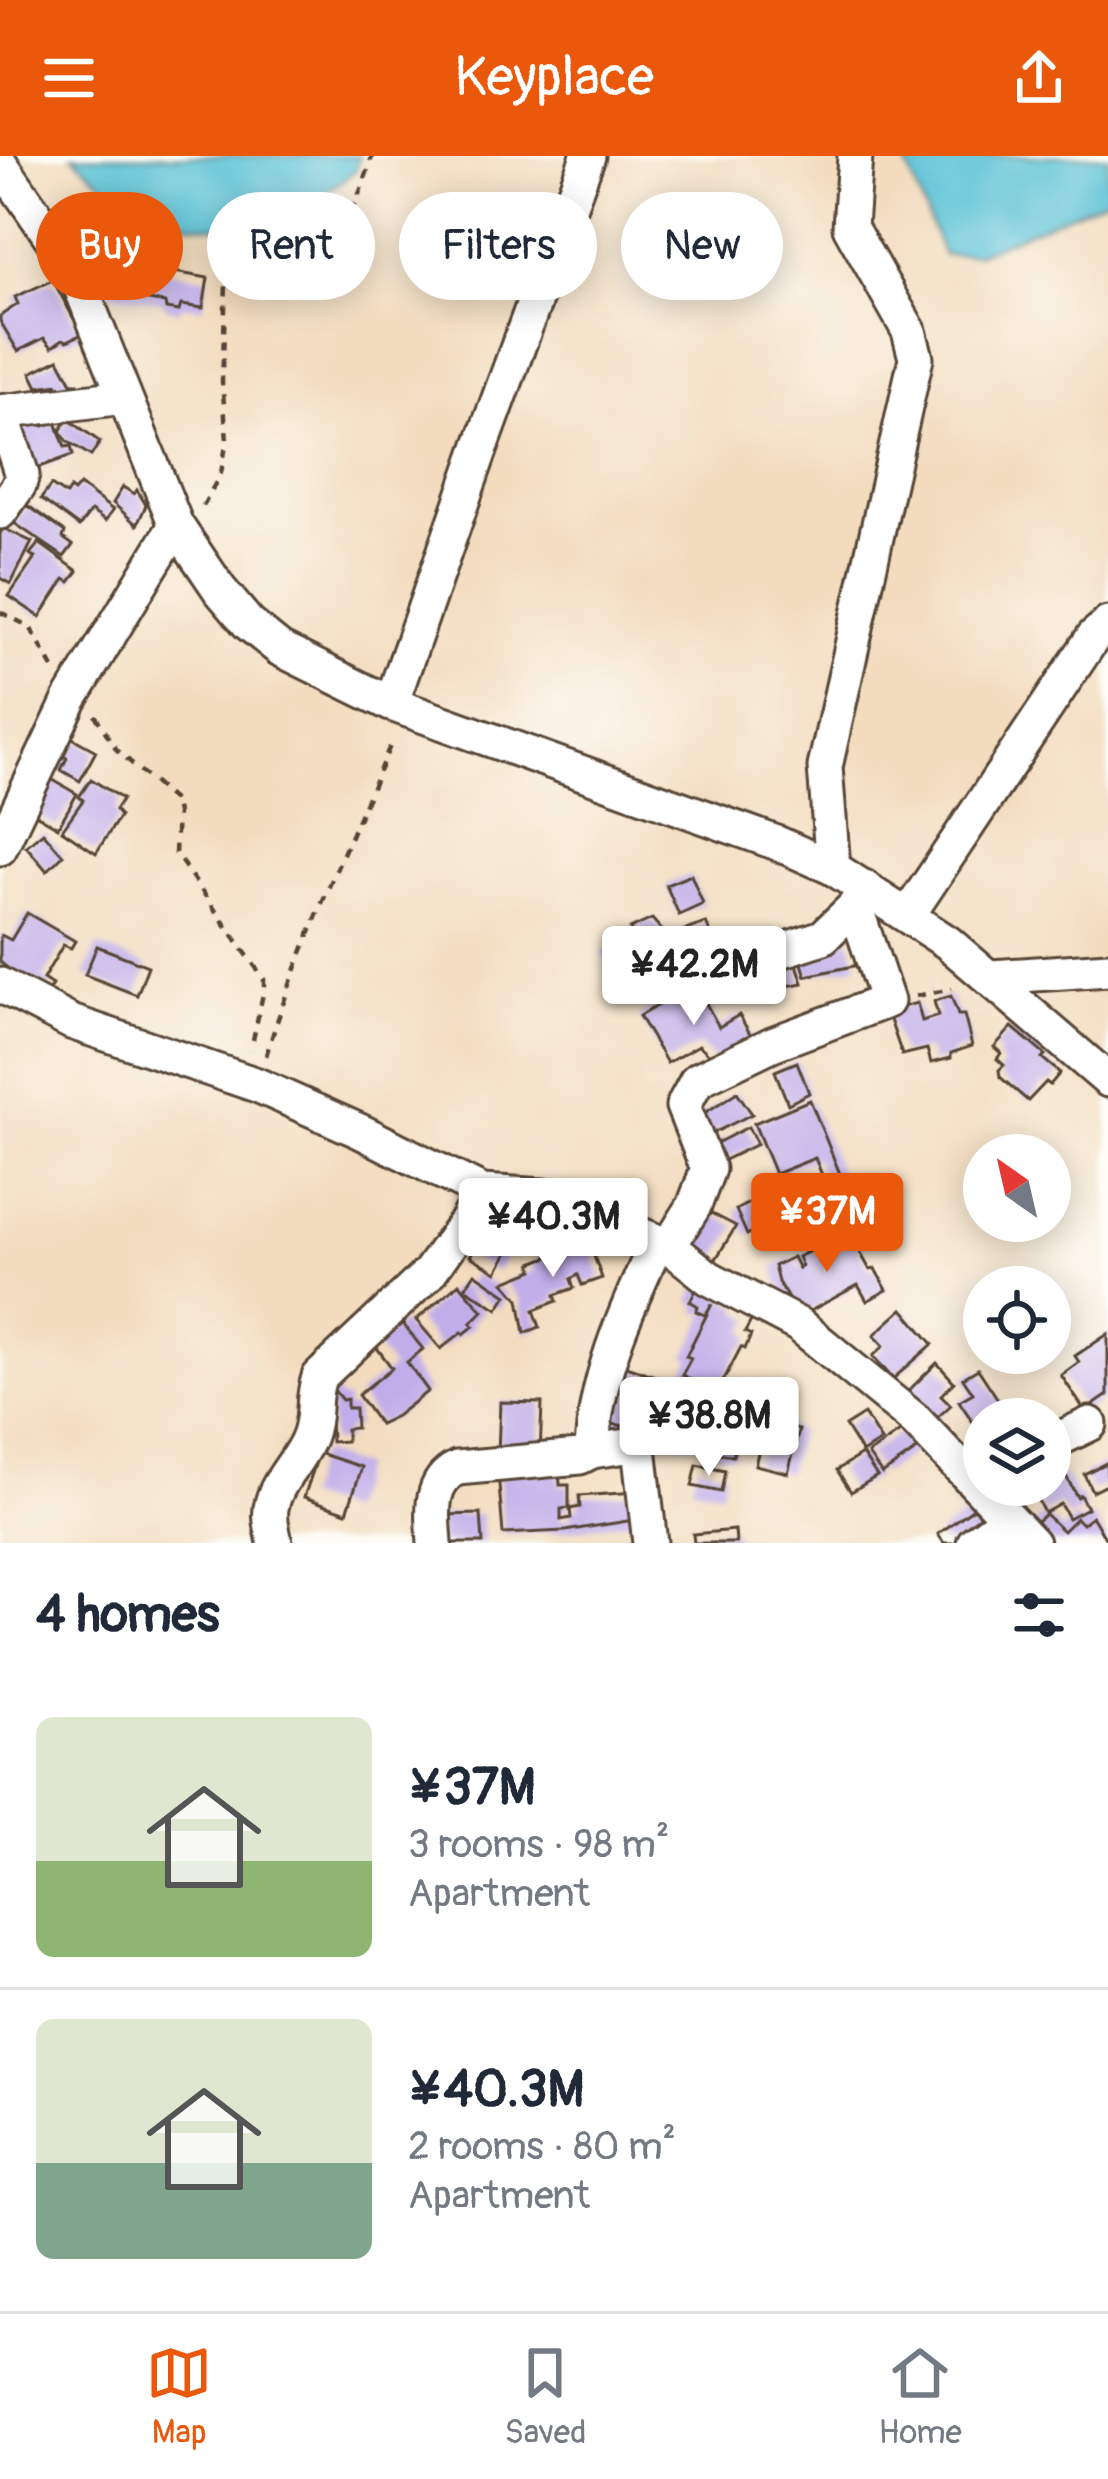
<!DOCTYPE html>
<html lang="en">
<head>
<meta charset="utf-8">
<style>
	body { margin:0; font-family:Pangolin,sans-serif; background:#f6f6f7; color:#1f2937; height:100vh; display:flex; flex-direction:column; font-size:45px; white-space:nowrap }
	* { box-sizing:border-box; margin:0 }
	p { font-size:39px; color:#747a83 }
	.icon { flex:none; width:66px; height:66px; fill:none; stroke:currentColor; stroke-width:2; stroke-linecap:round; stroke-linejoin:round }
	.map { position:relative; height:1387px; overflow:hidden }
	.side { display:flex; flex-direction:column; background:#fff; flex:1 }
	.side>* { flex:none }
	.top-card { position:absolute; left:36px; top:36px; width:1038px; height:108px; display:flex; gap:24px }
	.needle { width:78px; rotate:326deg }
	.tools { position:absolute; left:963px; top:978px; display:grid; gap:24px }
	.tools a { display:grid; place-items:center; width:108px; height:108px; border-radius:50%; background:#fff; box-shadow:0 6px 30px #0003; font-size:60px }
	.price { position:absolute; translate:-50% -102px; padding:0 27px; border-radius:12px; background:#fff; color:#222; font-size:39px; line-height:78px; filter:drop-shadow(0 3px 6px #0008) }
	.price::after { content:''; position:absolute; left:50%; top:72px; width:36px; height:27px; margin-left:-18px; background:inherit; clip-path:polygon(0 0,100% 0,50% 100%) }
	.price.active { background:#ea580c; color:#fff }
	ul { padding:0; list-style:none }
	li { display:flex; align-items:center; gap:36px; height:300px; padding:0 36px }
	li+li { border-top:3px solid #e0e1e3 }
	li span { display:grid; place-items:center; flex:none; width:336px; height:240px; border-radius:18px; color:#555 }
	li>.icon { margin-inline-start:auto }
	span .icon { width:144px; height:144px; fill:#fffc; stroke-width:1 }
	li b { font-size:51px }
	h2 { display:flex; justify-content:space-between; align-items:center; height:144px; padding:0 36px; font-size:51px }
	.pill { padding:0 42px; border-radius:54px; background:#fff; box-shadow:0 6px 30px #0003; font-size:42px; line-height:108px }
	.pill.active { background:#ea580c; color:#fff }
	header { display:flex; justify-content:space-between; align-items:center; height:156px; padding:0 36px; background:#ea580c; color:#fff; font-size:54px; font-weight:600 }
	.dock { display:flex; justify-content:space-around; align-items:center; height:168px; border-top:3px solid #e0e1e3; background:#fff; font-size:33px; color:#747a83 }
	.dock a { display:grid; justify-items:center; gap:6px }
	.dock .active { color:#ea580c }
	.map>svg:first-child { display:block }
	.water { fill:#59c1d5; stroke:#4a767a; stroke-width:3 }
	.building { fill:#c1ade9 }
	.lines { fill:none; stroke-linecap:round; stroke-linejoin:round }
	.minor-casing { stroke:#574536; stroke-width:39 }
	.path { stroke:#574536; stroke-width:4.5; stroke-dasharray:9 9; stroke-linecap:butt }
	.minor { stroke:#fff; stroke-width:33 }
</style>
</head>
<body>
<header><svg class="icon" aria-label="menu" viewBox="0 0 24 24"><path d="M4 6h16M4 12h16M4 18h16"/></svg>Keyplace<svg class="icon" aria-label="share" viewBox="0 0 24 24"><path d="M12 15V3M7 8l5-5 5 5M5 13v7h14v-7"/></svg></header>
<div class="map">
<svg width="1108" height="1387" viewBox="0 0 1108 1387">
	<rect width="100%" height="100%" fill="#fdfcf7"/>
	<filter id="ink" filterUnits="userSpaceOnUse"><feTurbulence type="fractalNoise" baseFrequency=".00833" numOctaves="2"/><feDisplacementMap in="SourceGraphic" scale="24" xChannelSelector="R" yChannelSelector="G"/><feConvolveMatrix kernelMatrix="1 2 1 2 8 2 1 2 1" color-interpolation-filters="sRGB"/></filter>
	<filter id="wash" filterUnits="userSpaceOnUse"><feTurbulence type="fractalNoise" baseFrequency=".004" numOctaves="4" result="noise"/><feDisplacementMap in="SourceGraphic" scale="48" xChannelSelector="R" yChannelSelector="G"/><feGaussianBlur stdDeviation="2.7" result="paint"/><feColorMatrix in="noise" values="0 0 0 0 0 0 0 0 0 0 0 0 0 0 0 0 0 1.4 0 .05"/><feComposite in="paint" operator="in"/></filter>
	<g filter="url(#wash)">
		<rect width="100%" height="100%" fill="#f3dcbe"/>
		<g class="water">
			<path d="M73 0H359L356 14 271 78 122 59 98 42 106 30Z"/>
			<path d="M908 0H1108V42L976 98 943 99 908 12Z"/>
		</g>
		<g id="blocks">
			<g class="building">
				<path d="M111 105 208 122 203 152 181 149 179 155 166 153 165 147 106 136Z"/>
				<path d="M53 124 82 178 67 185 63 183 52 191 44 182 18 195 0 165V160L18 148 15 141Z"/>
				<path d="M59 203 72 227H78L79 236 38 243 37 232 59 228 38 231 31 217Z"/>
				<path d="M39 258 44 270 56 266 65 291 71 290 73 299 29 315 10 265Z"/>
				<path d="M68 263 100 286 91 300 67 285 60 275Z"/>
				<path d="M51 329 66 339 70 333 74 336 80 329 113 354 105 365 91 355 79 371 41 343Z"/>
				<path d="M123 331 134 338 137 334 146 349 137 369 113 347Z"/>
				<path d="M27 349 65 376 63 382 73 389 64 401 14 367Z"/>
				<path d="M3 372 32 386 11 428 0 422V378Z"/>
				<path d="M39 387 78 415 70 426 65 423 40 461 9 440 35 402 30 398Z"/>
				<path d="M67 579 96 595 80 625 61 614 67 602 57 597Z"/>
				<path d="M91 623 122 643 115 654 120 660 96 697 62 674 83 644 79 641Z"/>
				<path d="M53 624 77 638 58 671 32 656 49 625Z"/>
				<path d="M43 676 63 699 47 715 26 690Z"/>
				<path d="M691 719 703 748 679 759 666 729Z"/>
				<path d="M27 757 75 785 71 792 63 789 43 823 52 829 46 838 23 825 0 806V781L1 779 11 784Z"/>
				<path d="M652 763 667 780 706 767 723 807 701 816 695 805 677 810 624 835 620 826 614 824 602 796 633 785 630 773Z"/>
				<path d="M850 783 858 809 806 820 799 798Z"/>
				<path d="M97 790 148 810 137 839 85 819Z"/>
				<path d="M795 802 803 827 759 835 752 814Z"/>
				<path d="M695 828 719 871 739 859 755 886 718 907 699 889 667 907 639 860Z"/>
				<path d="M951 840 958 859H964L972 890 951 897V902L931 907 927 893 902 899 887 855 917 847 922 865 938 860 934 845Z"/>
				<path d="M1012 871 1045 899 1042 902 1060 917 1050 929 1046 926 1028 945 1000 921 999 914 1004 909 997 903 1001 897 994 891Z"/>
				<path d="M797 906 809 937 788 948 775 915Z"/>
				<path d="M737 936 752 958 707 980 697 962Z"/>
				<path d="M810 944 842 1023 826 1029 815 1002 775 1018 754 967Z"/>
				<path d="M748 971 757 988 716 1008 707 992Z"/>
				<path d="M758 1042 771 1066 747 1079 736 1054Z"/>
				<path d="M539 1049 568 1060 565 1073 554 1071 553 1082 535 1083 533 1069Z"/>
				<path d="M703 1053 736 1070 711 1111 681 1096Z"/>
				<path d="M488 1068 515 1083 497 1116 470 1100Z"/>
				<path d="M849 1076 870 1114 875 1113 887 1134 867 1145 858 1129 799 1161 778 1126 774 1110 793 1101 799 1113 802 1110 798 1101Z"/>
				<path d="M579 1085 582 1094 591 1092 602 1122 582 1129 578 1119 571 1123 574 1132 555 1139 557 1145 534 1154 540 1171 525 1177 519 1143 504 1126 534 1114 532 1107 559 1097 558 1092Z"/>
				<path d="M475 1117 507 1139 498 1153 465 1132Z"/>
				<path d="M700 1126 741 1153 739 1157 752 1163 745 1176 751 1179 745 1193 741 1191 717 1237 682 1219 691 1202 686 1200 712 1148 705 1159 696 1155 698 1150 690 1145Z"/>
				<path d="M459 1127 483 1155 471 1167 474 1170 464 1178 462 1176 441 1193 416 1164Z"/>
				<path d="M903 1153 933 1188 893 1223 873 1200 884 1190 874 1179Z"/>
				<path d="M402 1167 423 1193 407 1206 428 1235 396 1260 379 1268 358 1239 392 1212 374 1188Z"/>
				<path d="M1108 1178V1239L1085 1255 1061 1219 1079 1206 1075 1200Z"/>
				<path d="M617 1207 664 1223 657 1244 632 1236 626 1270 604 1267 610 1230 638 1234 611 1225Z"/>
				<path d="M937 1207 954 1226 941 1239 951 1249 929 1269 902 1241Z"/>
				<path d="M978 1213 1007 1257 997 1263H984V1272L979 1275 959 1245 973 1237 963 1222Z"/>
				<path d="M333 1233 342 1244 347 1243V1252H355L356 1272 346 1273V1285L331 1286 329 1234Z"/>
				<path d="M637 1242 695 1251 688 1289 636 1281 632 1274Z"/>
				<path d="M500 1246 542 1247 540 1300 498 1298Z"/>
				<path d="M864 1258 881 1285 862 1297 845 1270Z"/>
				<path d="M713 1262 740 1267 733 1300 706 1295Z"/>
				<path d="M766 1265 799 1274 788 1317 755 1309Z"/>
				<path d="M903 1274 917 1294 882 1318 868 1298Z"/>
				<path d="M319 1297 362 1311 347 1356 304 1341Z"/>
				<path d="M862 1298 877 1320 851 1336 837 1314Z"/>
				<path d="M1106 1307 1108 1327 1092 1335 1084 1318Z"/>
				<path d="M697 1309 725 1315 721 1336 692 1330Z"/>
				<path d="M559 1313 560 1329H569V1352L561 1353V1364L571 1362 570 1353 580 1351 579 1340 636 1336 640 1363 565 1375 503 1378 498 1316Z"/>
				<path d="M1065 1318 1077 1341 1080 1339 1087 1352 1068 1362 1060 1348 1044 1357 1033 1335 1050 1329V1326Z"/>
				<path d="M979 1348 994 1370 970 1387H944L938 1378Z"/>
				<path d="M481 1358 483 1387H441L439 1359Z"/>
				<path d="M1045 1358 1063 1375 1076 1362 1082 1368 1092 1360 1108 1387H1041L1031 1370Z"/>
				<path d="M735 1374 736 1387H694L693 1378Z"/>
			</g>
		</g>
	</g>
	<g filter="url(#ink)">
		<use href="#blocks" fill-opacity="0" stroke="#574536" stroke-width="3"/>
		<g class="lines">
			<g class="minor-casing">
				<g id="minor">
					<path d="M0 7 74 114 176 369 220 434 249 468 280 493 391 548 777 687 833 712 947 786 1108 924"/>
					<path d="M0 256 124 241"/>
					<path d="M0 356 19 329 22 319 1 256"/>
					<path d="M391 548 479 297 588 0"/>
					<path d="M0 692 70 544 176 369"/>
					<path d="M833 712 825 611 916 202 909 175 850 71 855 0"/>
					<path d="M908 759 1094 480 1108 468"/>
					<path d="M717 816 823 781 855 750"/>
					<path d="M991 821 1108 813"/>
					<path d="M0 829 71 866 257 929 362 976 482 1036 544 1040 669 1090 709 1122 799 1169 915 1264 1032 1387"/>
					<path d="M669 1090 694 1050 708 1013 683 950 697 924 772 888 887 845 855 750 864 731"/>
					<path d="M1050 1284 1059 1283 1090 1268"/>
					<path d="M592 1295 634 1289 640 1300 650 1387"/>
					<path d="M275 1387C273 1375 268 1360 272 1348 278 1320 307 1299 312 1269 316 1250 312 1243 319 1221L429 1117 466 1065 482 1036"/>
					<path d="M435 1387C433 1359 428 1326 457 1312L580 1301 592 1295C595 1220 627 1153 657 1086"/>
					<path d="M974 1387 1008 1362"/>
				</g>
			</g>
			<g class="path">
				<path d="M203 350 221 317 227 284 222 225 226 129C243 129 257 125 273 120 331 102 357 55 372 0"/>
				<path d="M0 456 30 471 53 512"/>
				<path d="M95 559 117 594 175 646 177 658 175 697 264 823V833L251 893"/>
				<path d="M916 840 952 833"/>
				<path d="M266 900C299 791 348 688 393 583"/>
			</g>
			<use href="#minor" class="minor"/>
		</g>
	</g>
</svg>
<div class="tools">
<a><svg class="needle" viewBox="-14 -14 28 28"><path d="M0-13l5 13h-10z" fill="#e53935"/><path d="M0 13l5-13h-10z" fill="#747a83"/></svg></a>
<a><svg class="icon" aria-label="locate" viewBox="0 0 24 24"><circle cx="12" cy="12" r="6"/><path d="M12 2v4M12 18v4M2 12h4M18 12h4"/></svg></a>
<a><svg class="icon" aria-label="layers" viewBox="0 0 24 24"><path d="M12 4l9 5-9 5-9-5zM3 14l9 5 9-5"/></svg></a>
</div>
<b class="price" style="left:694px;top:872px">¥42.2M</b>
<b class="price active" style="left:827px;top:1119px">¥37M</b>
<b class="price" style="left:553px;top:1124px">¥40.3M</b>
<b class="price" style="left:709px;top:1323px">¥38.8M</b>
<div class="top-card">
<a class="pill active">Buy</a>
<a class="pill">Rent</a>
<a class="pill">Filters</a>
<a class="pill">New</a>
</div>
</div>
<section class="side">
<h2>4 homes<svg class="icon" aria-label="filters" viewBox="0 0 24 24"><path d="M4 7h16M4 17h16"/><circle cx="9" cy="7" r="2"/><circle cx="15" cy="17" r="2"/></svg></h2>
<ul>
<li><span style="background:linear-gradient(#dfe7d0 60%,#8fb573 0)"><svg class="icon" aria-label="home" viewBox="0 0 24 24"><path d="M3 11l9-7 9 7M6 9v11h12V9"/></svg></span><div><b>¥37M</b><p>3 rooms · 98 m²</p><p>Apartment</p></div></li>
<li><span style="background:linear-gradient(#dfe7d0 60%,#7fa58c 0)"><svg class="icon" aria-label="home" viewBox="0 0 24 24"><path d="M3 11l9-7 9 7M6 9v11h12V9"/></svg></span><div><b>¥40.3M</b><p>2 rooms · 80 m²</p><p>Apartment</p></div></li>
</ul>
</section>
<nav class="dock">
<a class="active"><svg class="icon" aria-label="map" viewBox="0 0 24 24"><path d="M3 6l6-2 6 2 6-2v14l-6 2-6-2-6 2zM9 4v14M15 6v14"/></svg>Map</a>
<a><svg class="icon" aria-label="saved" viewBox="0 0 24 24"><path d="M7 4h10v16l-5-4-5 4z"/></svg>Saved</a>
<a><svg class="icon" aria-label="home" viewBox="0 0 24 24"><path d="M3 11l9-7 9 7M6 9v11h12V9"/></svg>Home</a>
</nav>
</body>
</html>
